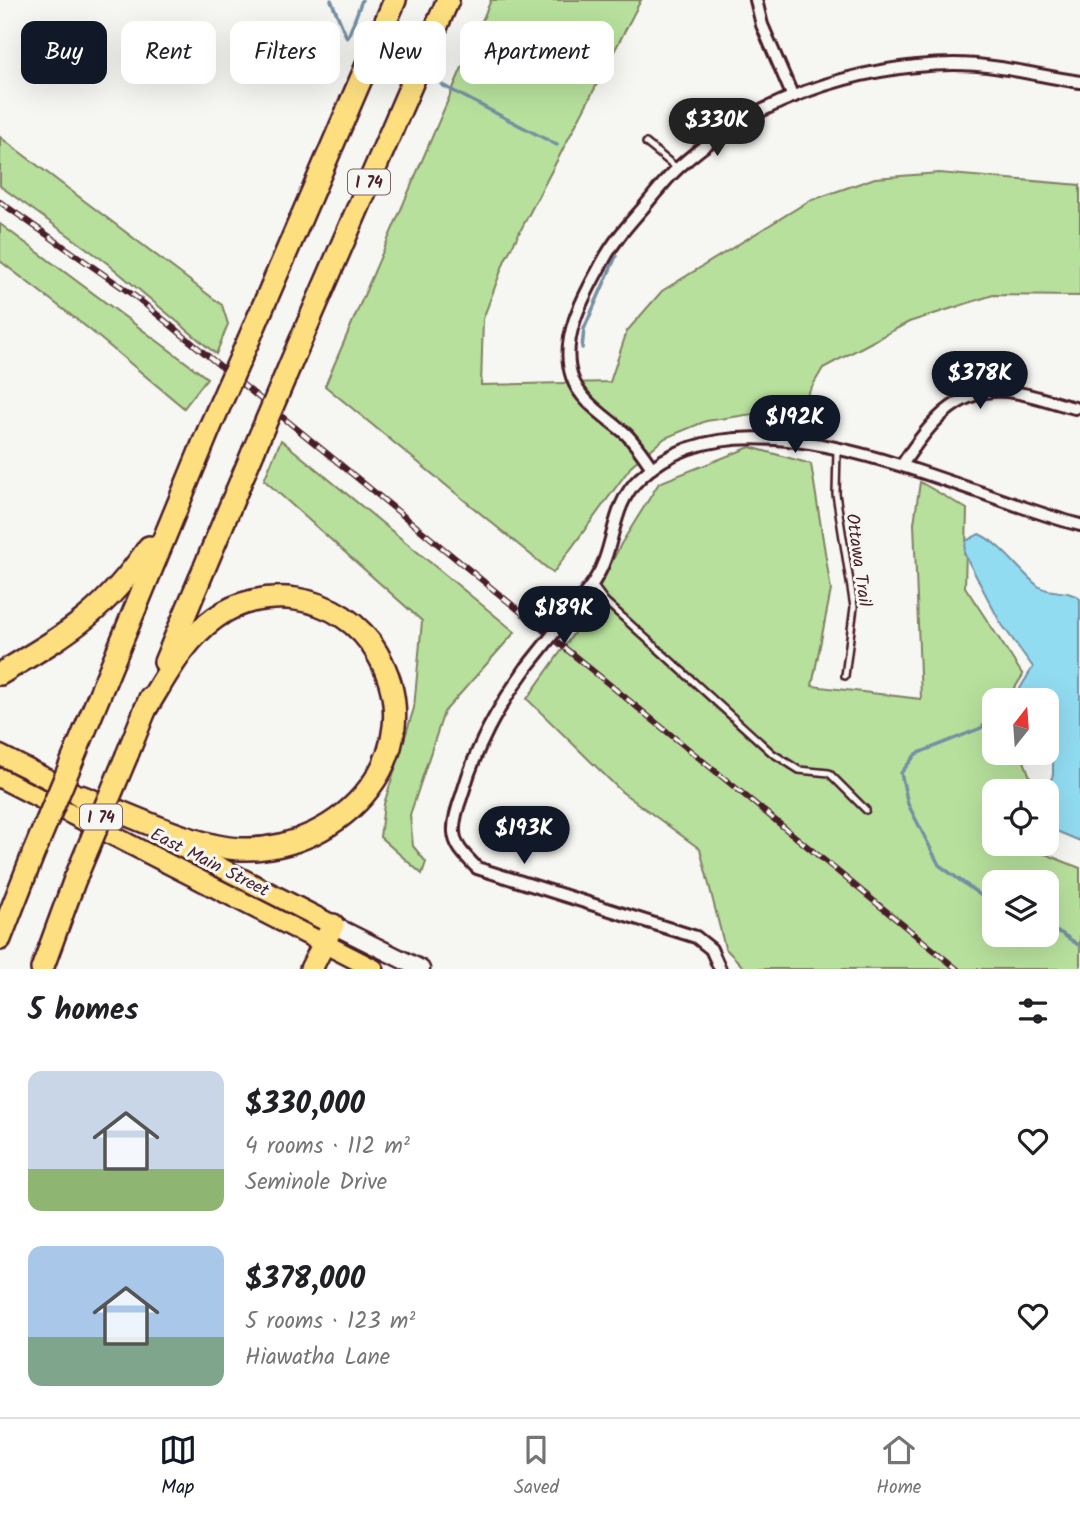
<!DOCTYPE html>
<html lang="en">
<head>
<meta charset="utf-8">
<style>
	body { margin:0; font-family:Kalam,sans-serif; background:#f6f6f6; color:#202124; height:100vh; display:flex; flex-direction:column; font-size:26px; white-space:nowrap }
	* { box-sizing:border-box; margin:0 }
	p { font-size:23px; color:#757577 }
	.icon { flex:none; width:38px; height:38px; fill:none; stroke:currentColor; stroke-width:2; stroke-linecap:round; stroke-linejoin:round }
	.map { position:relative; height:969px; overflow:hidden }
	.details { display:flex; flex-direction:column; background:#fff; flex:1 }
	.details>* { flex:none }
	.top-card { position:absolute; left:21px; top:21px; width:700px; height:63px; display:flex; gap:14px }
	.needle { width:46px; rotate:17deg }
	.fabs { position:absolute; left:982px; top:688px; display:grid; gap:14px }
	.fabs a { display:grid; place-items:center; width:77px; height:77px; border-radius:14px; background:#fff; box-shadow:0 7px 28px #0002; font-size:35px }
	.price { position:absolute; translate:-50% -60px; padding:0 16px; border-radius:24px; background:#111827; color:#fff; font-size:23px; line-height:46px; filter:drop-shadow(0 2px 4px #0008) }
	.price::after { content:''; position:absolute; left:50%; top:42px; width:21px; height:16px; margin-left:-10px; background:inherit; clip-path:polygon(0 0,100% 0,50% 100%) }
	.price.current { background:#222; color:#fff }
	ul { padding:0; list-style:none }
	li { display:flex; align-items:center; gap:21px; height:175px; padding:0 28px }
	li span { display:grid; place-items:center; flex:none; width:196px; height:140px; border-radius:14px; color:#555 }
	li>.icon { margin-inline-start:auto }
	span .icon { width:84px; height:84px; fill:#fffc; stroke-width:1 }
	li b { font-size:30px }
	h2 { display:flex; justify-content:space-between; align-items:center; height:84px; padding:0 28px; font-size:30px }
	.chip { padding:0 24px; border-radius:14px; background:#fff; box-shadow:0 7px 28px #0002; font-size:24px; line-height:63px }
	.chip.current { background:#111827; color:#fff }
	.menu { display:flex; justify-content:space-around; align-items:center; height:98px; border-top:2px solid #e0e0e0; background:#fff; font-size:19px; color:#757577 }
	.menu a { display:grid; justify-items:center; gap:4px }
	.menu .current { color:#111827 }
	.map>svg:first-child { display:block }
	.green { fill:#b7e09c; stroke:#808064; stroke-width:2; fill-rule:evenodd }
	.water { fill:#91dcf1; stroke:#7590a2; stroke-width:2 }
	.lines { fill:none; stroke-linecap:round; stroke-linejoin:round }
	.stream { stroke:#7590a2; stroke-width:3.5 }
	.lane-casing { stroke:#4a1f2b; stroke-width:10 }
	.street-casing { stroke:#4a1f2b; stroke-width:16 }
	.secondary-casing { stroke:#4a1f2b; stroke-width:21 }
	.primary-casing { stroke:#4a1f2b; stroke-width:23 }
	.highway-casing { stroke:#4a1f2b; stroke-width:26 }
	.lane { stroke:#f6f6f2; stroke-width:5 }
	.street { stroke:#f6f6f2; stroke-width:10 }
	.secondary { stroke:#f6f6f2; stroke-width:16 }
	.primary { stroke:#fddf80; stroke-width:18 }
	.highway { stroke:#fddf80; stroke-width:21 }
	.rail-casing { stroke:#4a1f2b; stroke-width:6 }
	.rail { stroke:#f6f6f2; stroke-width:3.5; stroke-dasharray:10; stroke-linecap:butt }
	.street-bridge-casing { stroke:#4a1f2b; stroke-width:16; stroke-linecap:butt }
	.highway-bridge-casing { stroke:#4a1f2b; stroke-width:26; stroke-linecap:butt }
	.street-bridge { stroke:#f6f6f2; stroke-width:10 }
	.highway-bridge { stroke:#fddf80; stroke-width:21 }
	.labels { text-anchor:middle; stroke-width:6; stroke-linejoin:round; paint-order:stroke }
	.shield { fill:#f6f6f2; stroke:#7e6067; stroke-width:2 }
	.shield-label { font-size:16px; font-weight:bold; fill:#4a1f2b }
	.street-label { font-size:18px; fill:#4a1f2b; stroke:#f6f6f2 }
</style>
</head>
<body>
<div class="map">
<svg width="1080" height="969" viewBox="0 0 1080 969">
	<rect width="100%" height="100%" fill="#f6f6f2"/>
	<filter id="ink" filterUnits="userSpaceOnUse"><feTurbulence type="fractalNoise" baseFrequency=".0143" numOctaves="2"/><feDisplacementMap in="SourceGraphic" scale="14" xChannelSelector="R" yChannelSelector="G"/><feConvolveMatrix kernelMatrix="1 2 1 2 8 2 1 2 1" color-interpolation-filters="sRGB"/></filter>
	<g filter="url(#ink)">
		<g class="green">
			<path d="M491 0H641L505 260 483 319 481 385 610 382 627 331 662 291 809 201 875 178 939 173 1080 185V296L993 295 909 322 823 368 790 424 753 414 706 421 665 438 633 464 553 573 325 386Z"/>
			<path d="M0 137 222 305 228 324 216 354 107 263 0 186Z"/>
			<path d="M0 224 207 378 184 408 89 329 0 261Z"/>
			<path d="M281 440 515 632 444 712 410 815 413 846 426 862 422 874 380 837 384 804 414 708 422 621 264 480Z"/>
			<path d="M750 447 811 464 831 590 812 686 921 699 914 523 920 482 967 509 965 587 1023 675 1007 700H994V752L1021 753 1030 777V791H994V844H1029L1030 848 1080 868V969H745L725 948 700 849 622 792 527 699 579 626 621 544 659 483ZM994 882H1046V934H994Z"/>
		</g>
		<path class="water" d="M979 534C1003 545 1018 570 1038 586 1051 595 1067 588 1080 599V841L1047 827 1046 791 1053 775V760L1047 743 1046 700H1013L1033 667 1000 622 964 553 966 541Z"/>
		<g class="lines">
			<g class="stream">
				<path d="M331 0 347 38"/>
				<path d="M348 37 362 0"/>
				<path d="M442 85 557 145"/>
				<path d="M582 348 584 329 616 256"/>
				<path d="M994 717 981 728 916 754 901 773 908 804 939 865 994 905"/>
				<path d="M1046 929 1061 933 1080 946"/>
			</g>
			<g class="lane-casing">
				<g id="lane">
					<path d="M646 143 677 168"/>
					<path d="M837 449 836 494 854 607 845 676"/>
					<path d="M593 585 605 601 772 753 799 770 829 773 866 810"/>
				</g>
			</g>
			<g class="street-casing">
				<g id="street">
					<path d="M756 0 762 25 793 97"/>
					<path d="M902 465C926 428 956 387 1006 391 1029 393 1053 403 1075 408"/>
					<path d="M652 468C644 456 636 444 626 434 607 417 580 402 572 377 559 338 584 296 602 263 613 242 628 225 643 208 654 195 665 180 678 168 751 101 856 65 954 64 997 64 1038 76 1080 82"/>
					<path d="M577 604C588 590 599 577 605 559 615 531 616 500 640 478 744 377 964 496 1080 525"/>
					<path d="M526 668C497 709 476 746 462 795 458 806 453 820 454 832 455 848 467 857 477 868L696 937 711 949 720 969"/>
				</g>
			</g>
			<g class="secondary-casing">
				<path id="secondary" d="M333 925 421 969"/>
			</g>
			<g class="primary-casing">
				<g id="primary">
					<path d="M0 755 72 791"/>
					<path d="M0 778 374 969"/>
					<path d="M159 836 333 925"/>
				</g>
			</g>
			<g class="highway-casing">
				<g id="highway">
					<path d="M249 339 395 0"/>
					<path d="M290 365 448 0"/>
					<path d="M165 662 253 452"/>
					<path d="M0 674C68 633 103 614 149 547"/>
					<path d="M85 730 210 427"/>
					<path d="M127 755 150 698"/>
					<path d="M80 796C125 812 195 848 241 849 343 852 434 751 377 653 360 623 330 604 296 599 268 595 238 601 215 618 184 640 165 678 145 710"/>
					<path d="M0 939 34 852"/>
					<path d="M42 969 75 879"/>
					<path d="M311 969 333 925"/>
				</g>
			</g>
			<use href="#lane" class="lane"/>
			<use href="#street" class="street"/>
			<use href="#secondary" class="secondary"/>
			<use href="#primary" class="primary"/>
			<use href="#highway" class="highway"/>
			<g class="rail-casing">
				<path id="rail" d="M0 202 136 297 957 969"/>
			</g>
			<use href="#rail" class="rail"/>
			<g class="street-bridge-casing">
				<path id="street-bridge" d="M526 668 577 604"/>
			</g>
			<g class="highway-bridge-casing">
				<g id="highway-bridge">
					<path d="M210 427 249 339"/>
					<path d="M253 452 290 365"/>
					<path d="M34 852 85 730"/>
					<path d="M75 879 127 755"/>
				</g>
			</g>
			<use href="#street-bridge" class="street-bridge"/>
			<use href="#highway-bridge" class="highway-bridge"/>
		</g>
	</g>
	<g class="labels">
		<g class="shield">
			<rect x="348" y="169.5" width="42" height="25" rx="5"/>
			<rect x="80" y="804.5" width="42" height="25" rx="5"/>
		</g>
		<g class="shield-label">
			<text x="369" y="188">I 74</text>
			<text x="101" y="823">I 74</text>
		</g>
		<g class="street-label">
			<text transform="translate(859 560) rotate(82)" y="6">Ottawa Trail</text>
			<text transform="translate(210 862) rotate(27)" y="6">East Main Street</text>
		</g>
	</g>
</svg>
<div class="fabs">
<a><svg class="needle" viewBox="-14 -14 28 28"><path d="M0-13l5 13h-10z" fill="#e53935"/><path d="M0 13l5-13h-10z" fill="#757577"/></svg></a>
<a><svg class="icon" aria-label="locate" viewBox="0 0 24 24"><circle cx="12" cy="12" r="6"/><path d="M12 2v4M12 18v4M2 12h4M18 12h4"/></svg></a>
<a><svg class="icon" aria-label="layers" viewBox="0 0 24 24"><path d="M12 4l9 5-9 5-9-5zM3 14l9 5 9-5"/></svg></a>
</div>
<b class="price current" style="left:717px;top:158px">$330K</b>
<b class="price" style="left:980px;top:411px">$378K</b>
<b class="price" style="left:795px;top:455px">$192K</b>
<b class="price" style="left:564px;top:646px">$189K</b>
<b class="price" style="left:524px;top:866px">$193K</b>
<div class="top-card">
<a class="chip current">Buy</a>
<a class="chip">Rent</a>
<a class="chip">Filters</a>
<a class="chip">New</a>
<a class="chip">Apartment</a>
</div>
</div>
<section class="details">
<h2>5 homes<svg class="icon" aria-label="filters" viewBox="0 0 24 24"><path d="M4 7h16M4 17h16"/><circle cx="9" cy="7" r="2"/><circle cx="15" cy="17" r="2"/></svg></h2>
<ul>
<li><span style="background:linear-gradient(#c9d6e8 70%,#8fb573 0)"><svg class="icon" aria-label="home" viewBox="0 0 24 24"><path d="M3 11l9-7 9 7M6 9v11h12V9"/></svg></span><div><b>$330,000</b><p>4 rooms · 112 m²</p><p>Seminole Drive</p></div><svg class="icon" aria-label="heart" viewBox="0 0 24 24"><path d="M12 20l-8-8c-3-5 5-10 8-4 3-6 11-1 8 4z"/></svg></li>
<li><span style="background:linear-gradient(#a9c7e8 65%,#7fa58c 0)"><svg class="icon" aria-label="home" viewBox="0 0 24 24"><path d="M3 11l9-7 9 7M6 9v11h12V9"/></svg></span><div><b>$378,000</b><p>5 rooms · 123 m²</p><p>Hiawatha Lane</p></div><svg class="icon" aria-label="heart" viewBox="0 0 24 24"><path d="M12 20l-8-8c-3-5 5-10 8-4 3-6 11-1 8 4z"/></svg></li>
</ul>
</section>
<nav class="menu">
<a class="current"><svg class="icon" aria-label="map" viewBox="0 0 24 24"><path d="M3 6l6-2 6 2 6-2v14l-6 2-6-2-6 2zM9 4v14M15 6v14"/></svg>Map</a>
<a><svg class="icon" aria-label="saved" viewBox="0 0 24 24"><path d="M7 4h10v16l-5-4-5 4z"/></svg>Saved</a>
<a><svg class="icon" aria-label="home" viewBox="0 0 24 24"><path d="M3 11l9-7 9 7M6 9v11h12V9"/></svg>Home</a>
</nav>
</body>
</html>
